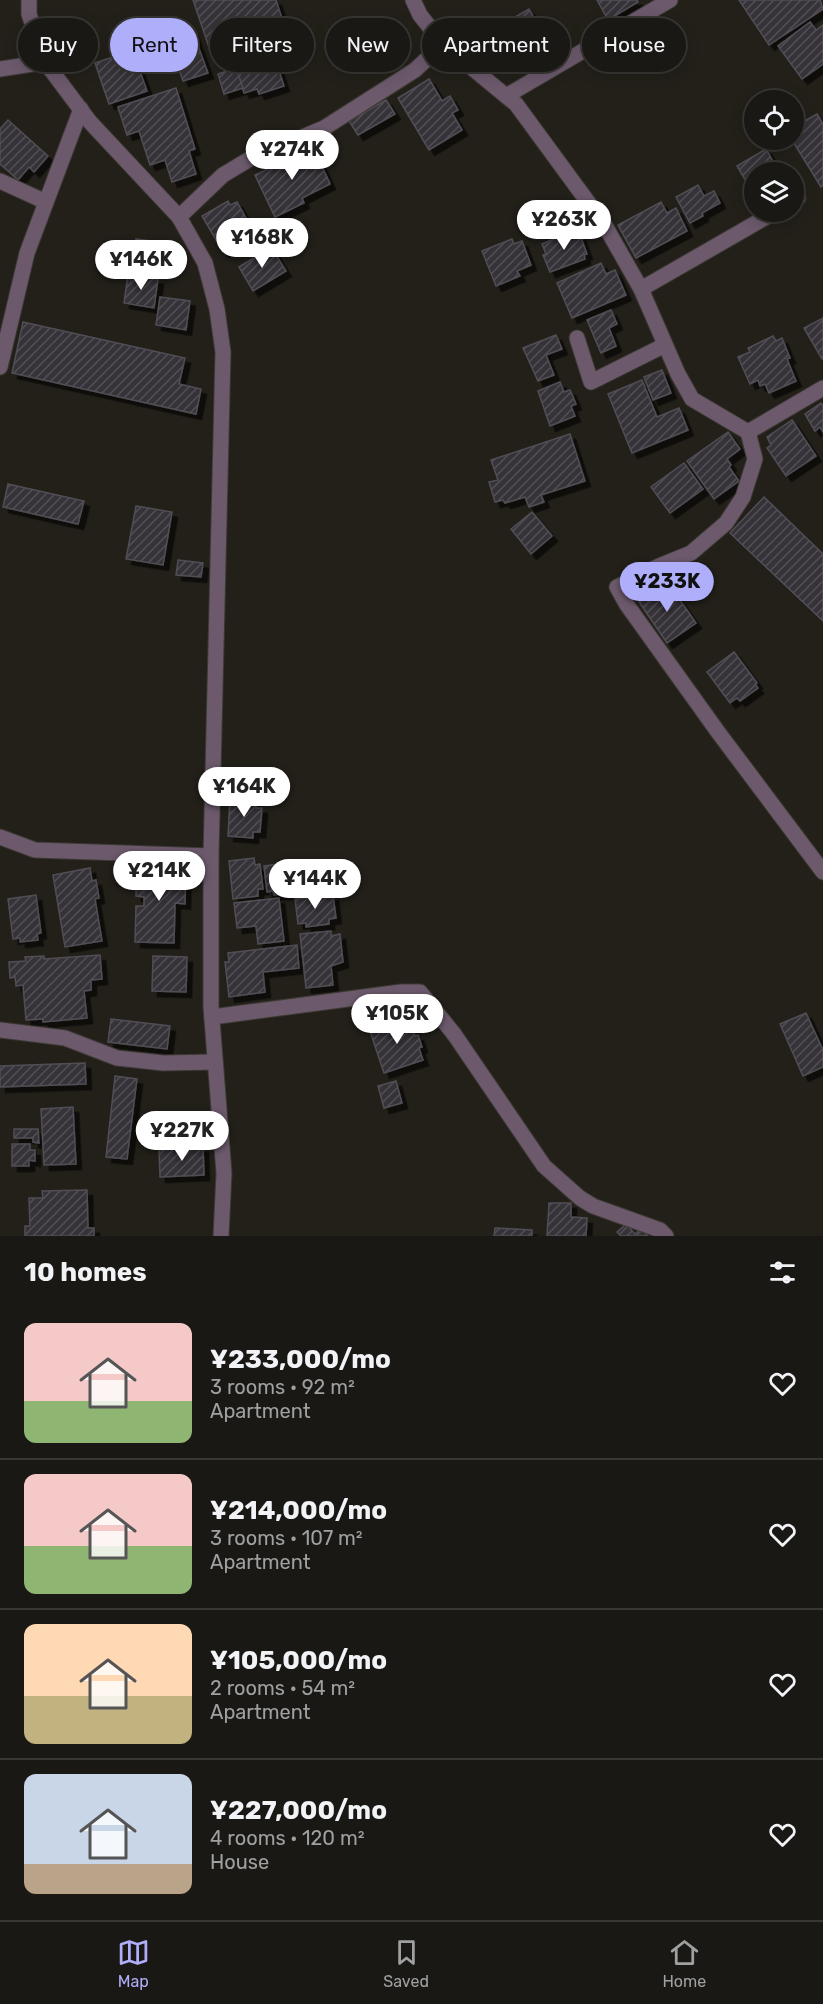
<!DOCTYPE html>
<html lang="en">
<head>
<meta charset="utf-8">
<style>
	body { margin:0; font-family:Rubik,sans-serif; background:#23211d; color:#f1f3f6; height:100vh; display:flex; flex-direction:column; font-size:22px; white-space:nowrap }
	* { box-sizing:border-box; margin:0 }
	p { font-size:20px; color:#9fa0a0 }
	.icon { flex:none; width:33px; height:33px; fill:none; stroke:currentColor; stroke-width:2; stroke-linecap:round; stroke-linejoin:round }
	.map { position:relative; height:1236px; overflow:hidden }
	.drawer { display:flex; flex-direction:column; background:#1a1814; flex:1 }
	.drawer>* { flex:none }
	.guide { position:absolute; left:18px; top:18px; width:788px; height:54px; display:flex; gap:12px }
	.fabs { position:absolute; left:744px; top:90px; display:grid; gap:12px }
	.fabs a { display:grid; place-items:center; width:60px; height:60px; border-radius:50%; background:#1a1814; box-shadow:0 3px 15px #0003,0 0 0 2px #383734; font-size:30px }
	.price { position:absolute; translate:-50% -51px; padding:0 14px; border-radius:21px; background:#fff; color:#222; font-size:20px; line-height:39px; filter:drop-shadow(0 2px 3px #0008) }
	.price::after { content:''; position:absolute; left:50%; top:36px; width:18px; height:14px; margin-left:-9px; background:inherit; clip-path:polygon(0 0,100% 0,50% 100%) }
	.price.on { background:#afaefa; color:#111 }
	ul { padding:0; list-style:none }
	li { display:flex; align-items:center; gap:18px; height:150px; padding:0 24px }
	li+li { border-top:2px solid #383734 }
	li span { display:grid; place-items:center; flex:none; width:168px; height:120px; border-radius:12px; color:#555 }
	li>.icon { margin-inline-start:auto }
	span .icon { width:72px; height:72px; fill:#fffc; stroke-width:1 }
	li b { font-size:26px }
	h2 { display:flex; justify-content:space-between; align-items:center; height:72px; padding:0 24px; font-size:26px }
	.chip { padding:0 21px; border-radius:27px; background:#1a1814; box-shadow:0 3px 15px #0003,0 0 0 2px #383734; font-size:21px; line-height:54px }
	.chip.on { background:#afaefa; color:#111 }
	.dock { display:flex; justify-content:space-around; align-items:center; height:84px; border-top:2px solid #383734; background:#1a1814; font-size:16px; color:#9fa0a0 }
	.dock a { display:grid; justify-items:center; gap:3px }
	.dock .on { color:#afaefa }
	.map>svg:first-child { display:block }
	.building { fill:url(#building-hatch); stroke:#514e55; stroke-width:1.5; filter:url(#shadow) }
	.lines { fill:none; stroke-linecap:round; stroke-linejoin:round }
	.service-casing { stroke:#3d3a34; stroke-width:17 }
	.minor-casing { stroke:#3d3a34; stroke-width:17 }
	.tertiary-casing { stroke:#3d3a34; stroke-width:17 }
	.service { stroke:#6c5a6c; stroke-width:15 }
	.minor { stroke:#6c5a6c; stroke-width:15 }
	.tertiary { stroke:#6c5a6c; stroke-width:15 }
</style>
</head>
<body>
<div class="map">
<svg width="823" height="1236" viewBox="0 0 823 1236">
	<defs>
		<pattern id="building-hatch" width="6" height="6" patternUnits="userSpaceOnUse" patternTransform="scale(1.5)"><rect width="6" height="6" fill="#363239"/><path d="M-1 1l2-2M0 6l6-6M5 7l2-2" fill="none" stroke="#534f55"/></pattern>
		<filter id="shadow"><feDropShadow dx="5.5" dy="5.5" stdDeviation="0" flood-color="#0009"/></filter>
	</defs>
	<rect width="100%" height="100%" fill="#23201a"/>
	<g class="building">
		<path d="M193 0H276L286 31 212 56Z"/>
		<path d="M597 0H637L638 2 608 20Z"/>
		<path d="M739 0H820L823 9 769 45Z"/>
		<path d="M529 9 546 39 548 38 556 52 523 71 512 52 508 54 494 29Z"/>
		<path d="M810 22 816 30 823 25V64L802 79 778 46Z"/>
		<path d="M192 29 208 73 183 81 168 38Z"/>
		<path d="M490 31 502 52 483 63 471 42Z"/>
		<path d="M269 40 284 86 259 94 257 89 244 93 231 51Z"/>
		<path d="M130 43 147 91 109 104 95 63 113 57 111 50Z"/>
		<path d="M236 68 243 88 224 94 218 74Z"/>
		<path d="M429 79 442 101 450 96 458 110 452 113 462 130 429 150 398 98Z"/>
		<path d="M176 88 195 149 189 151 196 174 172 182 165 160 150 165 139 131 127 135 118 107Z"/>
		<path d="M386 100 395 114 358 135 349 121Z"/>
		<path d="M817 114 823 124V185L821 187 792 140H794V125L799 121 801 123Z"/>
		<path d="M8 120 48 156 34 172 29 167 18 180 0 164V129Z"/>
		<path d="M313 147 330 184 302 198 304 203 275 217 255 175Z"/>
		<path d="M766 149 779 172H754V179L747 183 737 166Z"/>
		<path d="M698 185 704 196 714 191 720 203 702 213 703 216 690 223 676 197Z"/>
		<path d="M228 201 230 205 237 202 252 229 247 232 250 237 223 252 202 216Z"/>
		<path d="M661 202 667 213 676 208 687 231 636 258 618 225Z"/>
		<path d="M573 231 575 237 580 235 587 254 584 255 585 259 550 272 543 255 546 254 542 244Z"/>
		<path d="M136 239 166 243 162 272 132 268Z"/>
		<path d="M512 239 514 244 522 241 531 265 517 271 520 276 496 286 482 251Z"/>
		<path d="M271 247 286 271 253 291 239 267Z"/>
		<path d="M601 263 606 274 615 270 626 295 572 318 557 283Z"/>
		<path d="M128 275 158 279 154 308 124 303Z"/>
		<path d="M160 297 190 301 186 330 156 325Z"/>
		<path d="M611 310 617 324 609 328 616 346 601 353 587 320Z"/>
		<path d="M823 318V359H822L804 328Z"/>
		<path d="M23 322 185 358 179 384 201 389 196 414 12 373Z"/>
		<path d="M556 335 562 349 546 355 554 375 538 381 523 348Z"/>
		<path d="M773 336 776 341 782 338 790 358 787 359 796 381 769 393 765 384 760 386 758 380 750 384 738 357 750 352 748 348Z"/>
		<path d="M662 370 671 393 653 400 644 377Z"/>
		<path d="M642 380 657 417 679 408 688 430 632 453 608 394Z"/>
		<path d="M560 382 564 392 570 390 576 404 571 406 575 416 550 426 538 391Z"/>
		<path d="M821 403 823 406V432L820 427 815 431 805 414Z"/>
		<path d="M792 420 816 456 786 476 767 448 771 445 767 437Z"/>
		<path d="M728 432 740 449 727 459 731 465 729 467 739 481 714 499 687 461Z"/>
		<path d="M570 434 585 481 541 495 544 502 529 507 525 497 505 503 503 500 495 502 489 482 498 480 491 460Z"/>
		<path d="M684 463 703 489 670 513 651 487Z"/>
		<path d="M8 484 84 501 78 524 3 507Z"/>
		<path d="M764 497 823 554V621L730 533Z"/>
		<path d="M136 506 172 512 163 565 126 559Z"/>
		<path d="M532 512 552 536 531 554 511 529Z"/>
		<path d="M178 560 203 563 201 577 176 575Z"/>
		<path d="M668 583 696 623 667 643 639 602Z"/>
		<path d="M734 652 757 683 755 684 758 688 740 701 737 698 730 703 707 672Z"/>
		<path d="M230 798 256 799V808H262L260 832H253V838L228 836Z"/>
		<path d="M254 858 255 865 260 864 263 889H258V896L233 899 229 861Z"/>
		<path d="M301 861 304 887 297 888V892L274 895 273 891 267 892 264 866Z"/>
		<path d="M136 866 186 867 185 904 175 903 174 943 135 942 136 906H144V897L136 896Z"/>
		<path d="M90 868 92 881 96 880 99 898 95 899 102 941 65 947 53 875Z"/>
		<path d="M36 895 41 933 37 934 38 940 20 942V938L13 939 8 899Z"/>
		<path d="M333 895 336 918 329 919V924L306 927V923L298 924 295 899Z"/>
		<path d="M279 898 284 941 258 944 256 926 237 928 234 903Z"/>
		<path d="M331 931V936L340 934 343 962 331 966 333 985 306 988 300 934Z"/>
		<path d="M297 945 299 968 263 972 265 992 229 997 225 962H229L228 953Z"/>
		<path d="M100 955 102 979 91 980V990L84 991 87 1018 43 1022V1019L26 1020 23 985 16 986 15 977 10 978 9 962 26 961 25 957 44 956V959Z"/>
		<path d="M153 956 187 957 186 992 152 991Z"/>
		<path d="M806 1013 823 1050V1067L803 1076 780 1024Z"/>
		<path d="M409 1018 415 1036 418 1035 422 1047 419 1048 423 1060 384 1073 370 1031Z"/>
		<path d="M111 1019 170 1026 167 1049 108 1042Z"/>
		<path d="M85 1063 86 1084 0 1087V1066Z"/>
		<path d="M115 1076 137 1079 127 1159 106 1157Z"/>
		<path d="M396 1081 402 1103 384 1108 378 1086Z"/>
		<path d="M73 1107 76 1164 44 1165 41 1109Z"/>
		<path d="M14 1129H38L39 1143 33 1142V1138H14Z"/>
		<path d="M12 1144H30V1150H35V1161L29 1160V1166H12Z"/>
		<path d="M203 1147 204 1175 160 1177 159 1150Z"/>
		<path d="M87 1190 88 1228H94V1236H25V1226H30L29 1198H43L42 1191Z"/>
		<path d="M549 1203H571V1217L587 1218 586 1236H547Z"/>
		<path d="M626 1224 635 1234 641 1229 648 1236H621L617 1232Z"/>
		<path d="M495 1228 532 1230V1236H494Z"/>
	</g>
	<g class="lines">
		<g class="service-casing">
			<g id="service">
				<path d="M413 0 420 15 443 44"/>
				<path d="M179 217 223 175 248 160 324 128 415 70 443 44 506 96"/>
				<path d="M577 338 591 382 665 345"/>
				<path d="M454 1034 544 1166 580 1198 593 1206 660 1230 666 1236"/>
			</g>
		</g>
		<g class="minor-casing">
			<g id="minor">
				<path d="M0 69 45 62"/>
				<path d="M0 181 46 202"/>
				<path d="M794 201 798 198"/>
				<path d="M775 212 641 289 678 374 692 399 748 432 755 459 743 497 726 523 691 553 659 566 617 587 627 605 718 732 823 872"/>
				<path d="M641 289 604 224 516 104 506 96 670 0"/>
				<path d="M0 367 27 253 81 109"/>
				<path d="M748 432 823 388"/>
				<path d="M0 837 35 850 211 856"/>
				<path d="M212 1017 401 992H420L454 1034"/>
				<path d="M0 1030 65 1038 117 1058 163 1063 215 1062"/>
			</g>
		</g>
		<g class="tertiary-casing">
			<path id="tertiary" d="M29 0V14L45 62 90 122 179 217 205 263 217 309 223 352 211 856V1007L224 1173 221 1236"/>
		</g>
		<use href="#service" class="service"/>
		<use href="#minor" class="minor"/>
		<use href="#tertiary" class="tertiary"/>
	</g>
</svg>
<div class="fabs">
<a><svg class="icon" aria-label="locate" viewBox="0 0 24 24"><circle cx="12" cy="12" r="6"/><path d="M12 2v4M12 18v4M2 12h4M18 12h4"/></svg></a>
<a><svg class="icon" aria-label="layers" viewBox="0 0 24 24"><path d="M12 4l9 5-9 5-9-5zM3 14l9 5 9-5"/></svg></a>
</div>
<b class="price" style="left:292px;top:181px">¥274K</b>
<b class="price" style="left:564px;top:251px">¥263K</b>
<b class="price" style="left:262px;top:269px">¥168K</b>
<b class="price" style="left:141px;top:291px">¥146K</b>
<b class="price on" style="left:667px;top:613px">¥233K</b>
<b class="price" style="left:244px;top:818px">¥164K</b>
<b class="price" style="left:159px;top:902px">¥214K</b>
<b class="price" style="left:315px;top:910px">¥144K</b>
<b class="price" style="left:397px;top:1045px">¥105K</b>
<b class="price" style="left:182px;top:1162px">¥227K</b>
<div class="guide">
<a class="chip">Buy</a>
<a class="chip on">Rent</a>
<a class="chip">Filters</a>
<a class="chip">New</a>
<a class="chip">Apartment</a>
<a class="chip">House</a>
</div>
</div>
<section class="drawer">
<h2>10 homes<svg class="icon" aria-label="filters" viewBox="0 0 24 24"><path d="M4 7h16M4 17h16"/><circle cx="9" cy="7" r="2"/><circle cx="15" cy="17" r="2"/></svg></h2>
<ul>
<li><span style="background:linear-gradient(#f6c9c9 65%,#8fb573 0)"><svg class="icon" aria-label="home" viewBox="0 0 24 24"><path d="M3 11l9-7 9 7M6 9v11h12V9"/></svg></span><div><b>¥233,000/mo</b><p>3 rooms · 92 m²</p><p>Apartment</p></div><svg class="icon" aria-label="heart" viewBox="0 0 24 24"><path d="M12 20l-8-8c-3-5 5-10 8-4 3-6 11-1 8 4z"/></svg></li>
<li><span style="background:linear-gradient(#f6c9c9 60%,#8fb573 0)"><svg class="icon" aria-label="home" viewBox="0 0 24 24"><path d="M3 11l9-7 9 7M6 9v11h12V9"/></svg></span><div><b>¥214,000/mo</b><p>3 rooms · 107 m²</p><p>Apartment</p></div><svg class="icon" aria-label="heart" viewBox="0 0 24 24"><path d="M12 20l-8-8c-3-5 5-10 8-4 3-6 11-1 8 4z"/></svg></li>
<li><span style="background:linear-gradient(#ffd9b3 60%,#c2b280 0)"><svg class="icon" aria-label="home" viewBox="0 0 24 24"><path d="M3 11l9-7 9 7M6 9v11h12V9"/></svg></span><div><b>¥105,000/mo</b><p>2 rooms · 54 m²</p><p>Apartment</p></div><svg class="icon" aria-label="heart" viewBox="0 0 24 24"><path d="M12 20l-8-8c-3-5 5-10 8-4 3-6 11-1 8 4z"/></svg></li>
<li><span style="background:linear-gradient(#c9d6e8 75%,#b9a48a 0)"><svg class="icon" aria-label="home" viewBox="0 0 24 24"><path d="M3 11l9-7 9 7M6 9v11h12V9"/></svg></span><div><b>¥227,000/mo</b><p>4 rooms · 120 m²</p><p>House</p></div><svg class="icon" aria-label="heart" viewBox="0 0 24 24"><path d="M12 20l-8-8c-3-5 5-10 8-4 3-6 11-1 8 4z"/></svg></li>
</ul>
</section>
<nav class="dock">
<a class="on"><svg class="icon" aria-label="map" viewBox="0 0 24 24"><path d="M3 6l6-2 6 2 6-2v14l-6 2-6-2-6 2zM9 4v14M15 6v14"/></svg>Map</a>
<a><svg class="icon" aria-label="saved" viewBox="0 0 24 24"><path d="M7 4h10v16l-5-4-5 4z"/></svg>Saved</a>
<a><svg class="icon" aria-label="home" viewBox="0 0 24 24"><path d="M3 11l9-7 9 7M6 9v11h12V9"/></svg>Home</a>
</nav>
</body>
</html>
